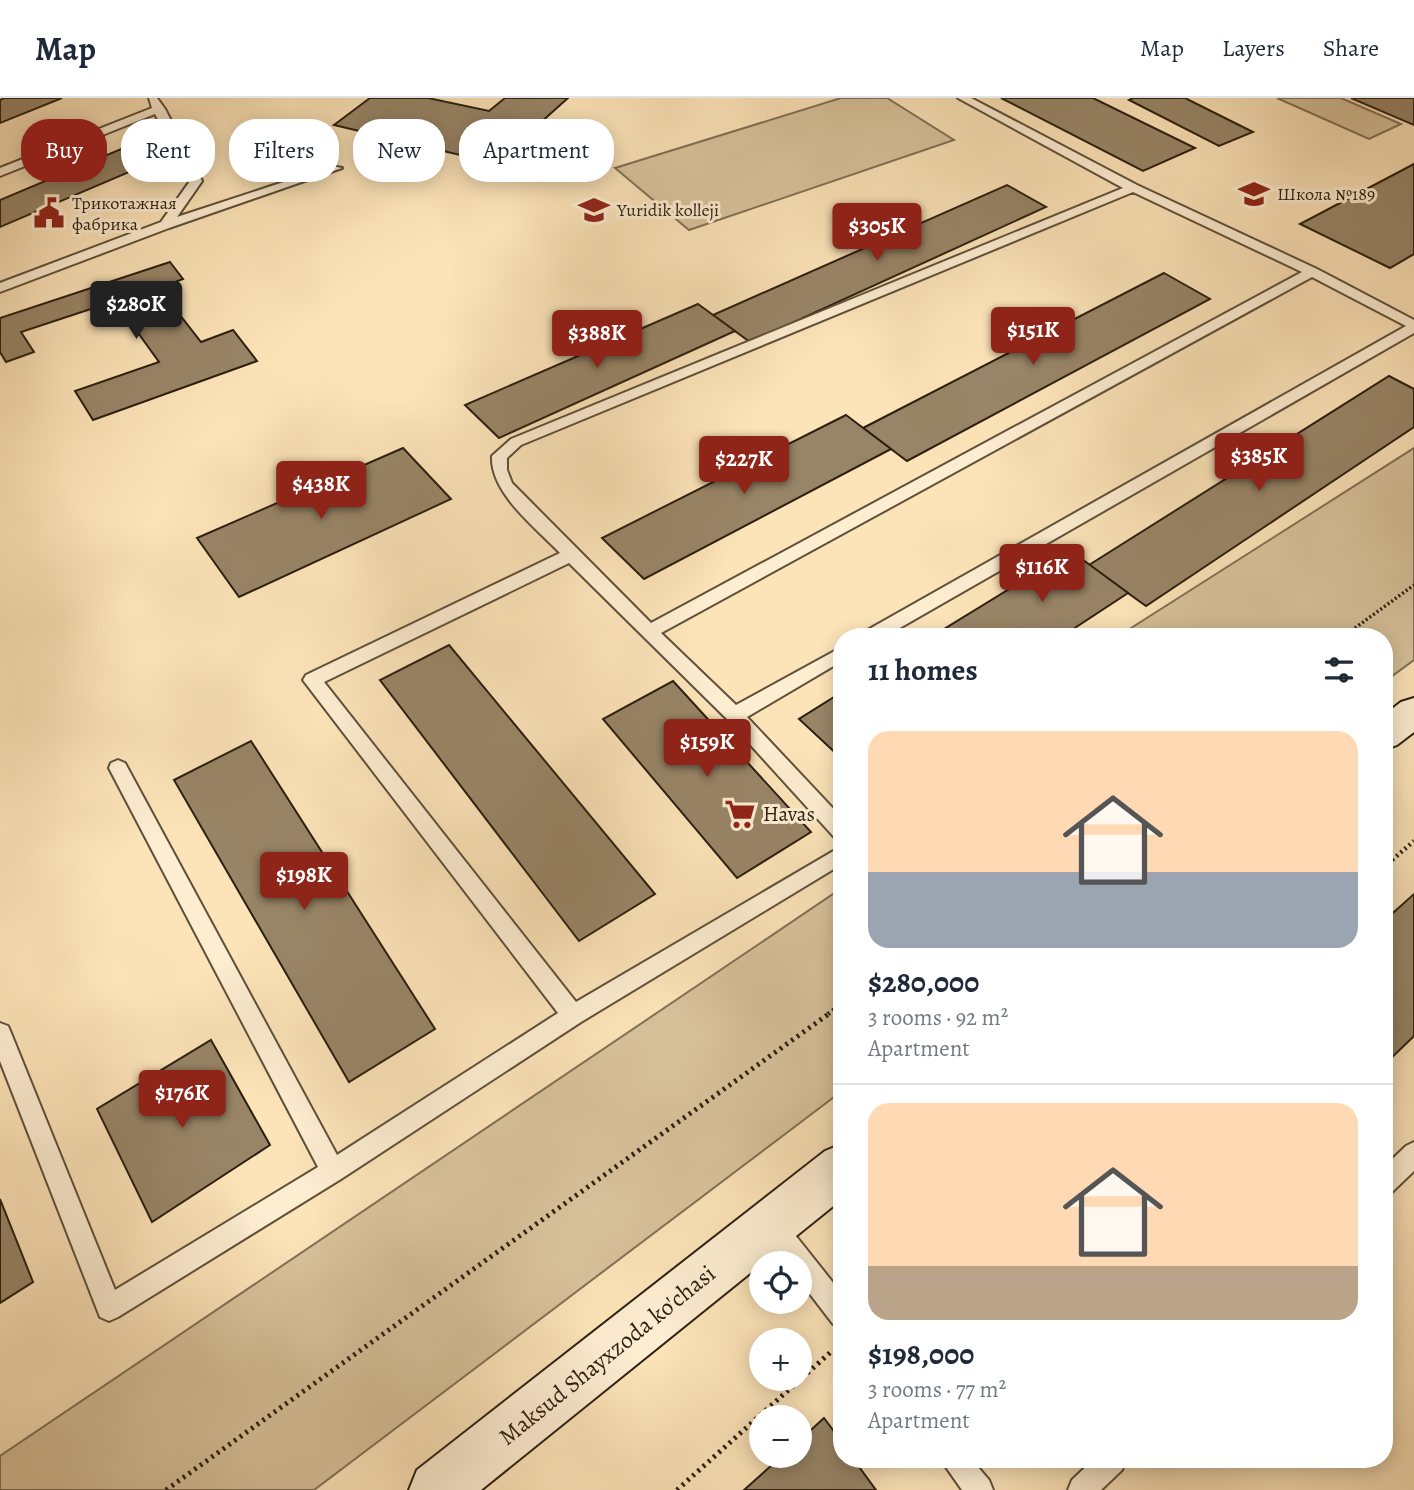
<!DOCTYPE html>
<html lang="en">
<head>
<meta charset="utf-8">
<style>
	body { margin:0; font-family:Alegreya,serif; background:#f2f2f3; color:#1f2937; height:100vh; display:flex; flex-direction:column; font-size:26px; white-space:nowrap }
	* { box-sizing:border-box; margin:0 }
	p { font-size:23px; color:#747a83 }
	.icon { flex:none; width:38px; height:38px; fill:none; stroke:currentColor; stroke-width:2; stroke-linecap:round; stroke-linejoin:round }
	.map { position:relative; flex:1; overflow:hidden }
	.sheet { position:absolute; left:833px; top:530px; width:560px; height:840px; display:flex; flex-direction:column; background:#fff; border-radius:28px; box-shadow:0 4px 18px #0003 }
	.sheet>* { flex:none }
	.top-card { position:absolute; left:21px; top:21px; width:665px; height:63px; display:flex; gap:14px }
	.tools { position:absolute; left:749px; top:1153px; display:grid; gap:14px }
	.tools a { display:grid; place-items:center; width:63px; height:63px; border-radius:50%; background:#fff; box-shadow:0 4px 18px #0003; font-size:35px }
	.price { position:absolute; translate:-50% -60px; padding:0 16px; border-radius:7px; background:#8f2418; color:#fff; font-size:23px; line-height:46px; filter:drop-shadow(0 2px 4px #0008) }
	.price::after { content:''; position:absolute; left:50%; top:42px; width:21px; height:16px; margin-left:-10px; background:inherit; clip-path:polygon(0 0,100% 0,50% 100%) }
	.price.current { background:#222; color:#fff }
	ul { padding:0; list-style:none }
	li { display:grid; align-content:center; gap:14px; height:371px; padding:0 35px }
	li+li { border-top:2px solid #e0e1e3 }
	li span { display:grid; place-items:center; height:217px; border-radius:21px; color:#555 }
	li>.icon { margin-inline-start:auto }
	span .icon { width:126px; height:126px; fill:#fffc; stroke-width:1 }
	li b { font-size:30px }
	h2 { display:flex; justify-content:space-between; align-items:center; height:84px; padding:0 35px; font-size:30px }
	.pill { padding:0 24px; border-radius:28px; background:#fff; box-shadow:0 4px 18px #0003; font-size:24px; line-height:63px }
	.pill.current { background:#8f2418; color:#fff }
	header { display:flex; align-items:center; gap:42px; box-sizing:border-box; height:98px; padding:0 35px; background:#fff; border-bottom:2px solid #e0e1e3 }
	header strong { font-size:33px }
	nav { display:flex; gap:38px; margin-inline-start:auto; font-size:24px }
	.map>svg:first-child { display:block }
	.green { fill:#d8c29b; stroke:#827056; stroke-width:2 }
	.building { fill:#988567; stroke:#2b1f10; stroke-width:2 }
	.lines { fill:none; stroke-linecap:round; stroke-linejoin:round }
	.lane-casing { stroke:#5f503a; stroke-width:4 }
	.secondary-casing { stroke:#2b1f10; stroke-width:4 }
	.path-far2 { stroke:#2b1f10; stroke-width:3.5; stroke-dasharray:2 2.5; stroke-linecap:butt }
	.path-far1 { stroke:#2b1f10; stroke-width:4.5; stroke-dasharray:2 3.5; stroke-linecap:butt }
	.path { stroke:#2b1f10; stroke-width:5; stroke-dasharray:2.5 4.5; stroke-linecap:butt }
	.lane { fill:#fdedd1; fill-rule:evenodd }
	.secondary { fill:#fdedd1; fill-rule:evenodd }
	.labels { text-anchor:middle; stroke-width:6; stroke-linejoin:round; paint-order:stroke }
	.far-poi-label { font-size:18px; fill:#2b1f10; stroke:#fdedd1; text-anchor:start }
	.poi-label { font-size:21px; fill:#2b1f10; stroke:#fdedd1; text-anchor:start }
	.near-street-label { font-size:24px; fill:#2b1f10; stroke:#fdedd1 }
</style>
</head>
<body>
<header>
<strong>Map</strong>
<nav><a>Map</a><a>Layers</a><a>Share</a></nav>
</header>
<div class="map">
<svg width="1414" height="1392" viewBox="0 0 1414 1392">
	<rect width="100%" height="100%" fill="#fce3b8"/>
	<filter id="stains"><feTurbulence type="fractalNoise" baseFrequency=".00286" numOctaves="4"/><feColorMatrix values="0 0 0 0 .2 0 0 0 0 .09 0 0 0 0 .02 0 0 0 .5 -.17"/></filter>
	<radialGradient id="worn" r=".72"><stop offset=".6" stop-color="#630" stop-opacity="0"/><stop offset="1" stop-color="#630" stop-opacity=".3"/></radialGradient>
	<g class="green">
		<path d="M841 0H887L954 42 689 132 615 70Z"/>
		<path d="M1277 0H1341L1401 26 1369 41Z"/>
		<path d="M1414 350V562L1384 584V539H1117Z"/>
		<path d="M842 790V993L314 1392H0V1358Z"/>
	</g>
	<g class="building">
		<path d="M4 0H62L0 25V2Z"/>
		<path d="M370 0H428L489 13 505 0H568L529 35 515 32 481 62 334 27Z"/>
		<path d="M1001 0H1093L1195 50 1143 73Z"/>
		<path d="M1133 0H1185L1253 34 1219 48 1129 2Z"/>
		<path d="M1351 0H1414V27Z"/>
		<path d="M121 51 148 66 0 129V102Z"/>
		<path d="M1414 66V156L1390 170 1300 126Z"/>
		<path d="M1007 87 1046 109 750 244 713 217Z"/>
		<path d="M170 164 183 181 159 190 201 244 233 232 257 263 93 322 75 293 159 264 115 203 21 234 34 254 6 264 0 254V220Z"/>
		<path d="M1164 175 1210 201 907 363 863 330Z"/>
		<path d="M698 206 735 233 499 340 465 307Z"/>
		<path d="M1389 278 1414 291V329L1146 508 1089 467Z"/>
		<path d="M846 317 891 351 644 481 602 440Z"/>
		<path d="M403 350 451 401 239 499 197 440Z"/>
		<path d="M1071 453 1128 495 1061 539H931Z"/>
		<path d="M449 547 655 796 579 843 380 582Z"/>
		<path d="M673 583 811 734 737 780 603 621Z"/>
		<path d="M842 594V661L799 621Z"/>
		<path d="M251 643 435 931 349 984 174 682Z"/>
		<path d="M1414 796V938L1384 967V823Z"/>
		<path d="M211 942 270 1047 152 1124 97 1011Z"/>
		<path d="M0 1101 33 1184 0 1205Z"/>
		<path d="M824 1320 842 1344V1362H854L876 1392H744L782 1358H800V1342Z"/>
	</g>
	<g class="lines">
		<g class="lane-casing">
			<g id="lane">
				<path d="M149 0H157L165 11 202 83 177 119 332 68 342 70 169 130 0 194V185L161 124 190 83 155 16 0 78V70L152 10Z"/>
				<path d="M958 0H971L1137 87 1317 171 1414 222V235L884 539H861L864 534 1406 228 1312 179 661 535 736 607 842 549V563L747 619 842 720V742L835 740 728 622 569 465 324 584 576 904 842 748V766L581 924 341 1081 118 1219 109 1223 100 1219 0 963V925L8 928 11 935 115 1192 318 1069 109 670 111 665 118 662 125 665 337 1057 558 915 303 582 306 577 560 455C536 430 490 395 492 358L511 341 1123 90ZM1133 94 1302 174 651 525 512 385 507 372V360L521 347Z"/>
				<path d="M1414 1044V1073L1392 1094 1384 1098V1069L1406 1048Z"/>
				<path d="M771 1115 780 1118 842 1196V1230L833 1226 800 1183V1166H786L759 1127 762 1118Z"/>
				<path d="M941 1362H972L989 1382 993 1392H962Z"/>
				<path d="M1093 1362H1126L1122 1372 1101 1392H1068L1072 1382Z"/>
			</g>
		</g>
		<g class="secondary-casing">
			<g id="secondary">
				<path d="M1414 600V634L1397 647 1384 652V617L1401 604Z"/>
				<path d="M842 1046V1101L481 1392H409L417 1372 825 1053Z"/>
			</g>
		</g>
		<path class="path-far2" d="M1344 538 1414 487"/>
		<g class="path-far1">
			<path d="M1343 539 1346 537"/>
			<path d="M1384 769 1414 743"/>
			<path d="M828 916 842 906"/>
		</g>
		<g class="path">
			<path d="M166 1392 830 915"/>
			<path d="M677 1392 833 1252"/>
		</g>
		<use href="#lane" class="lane"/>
		<use href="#secondary" class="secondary"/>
	</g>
	<defs>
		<g id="school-bare" transform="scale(2.415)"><path d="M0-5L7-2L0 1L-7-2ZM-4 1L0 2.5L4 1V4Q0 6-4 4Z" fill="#8f2418" stroke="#fdedd1" stroke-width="2.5" paint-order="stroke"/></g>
		<g id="university-bare" transform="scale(2.415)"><path d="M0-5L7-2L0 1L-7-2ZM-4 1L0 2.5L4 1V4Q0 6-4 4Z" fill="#8f2418" stroke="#fdedd1" stroke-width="2.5" paint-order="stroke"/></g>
		<g id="civic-bare" transform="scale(2.415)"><path d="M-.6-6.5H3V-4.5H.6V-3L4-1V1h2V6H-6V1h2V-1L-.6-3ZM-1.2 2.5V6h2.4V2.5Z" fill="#8f2418" stroke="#fdedd1" stroke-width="2.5" paint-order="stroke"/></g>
		<g id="supermarket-bare" transform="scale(2.415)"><path d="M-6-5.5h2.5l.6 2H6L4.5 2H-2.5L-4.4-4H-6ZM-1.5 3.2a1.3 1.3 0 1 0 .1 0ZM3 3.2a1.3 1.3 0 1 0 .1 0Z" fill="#8f2418" stroke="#fdedd1" stroke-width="2.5" paint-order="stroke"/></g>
	</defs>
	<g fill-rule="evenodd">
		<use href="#school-bare" x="1254" y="96"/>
		<use href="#university-bare" x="594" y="112"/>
		<use href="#civic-bare" x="49" y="115"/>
		<use href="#supermarket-bare" x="740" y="716"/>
	</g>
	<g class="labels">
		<g class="far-poi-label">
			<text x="1277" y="102">Школа №189</text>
			<text x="72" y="111">Трикотажная<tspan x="72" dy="21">фабрика</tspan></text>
			<text x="617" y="118">Yuridik kolleji</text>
		</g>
		<g class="poi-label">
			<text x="763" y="723">Havas</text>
		</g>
		<g class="near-street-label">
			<text transform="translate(607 1257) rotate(-39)" y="8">Maksud Shayxzoda ko'chasi</text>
		</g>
	</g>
	<rect width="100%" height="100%" filter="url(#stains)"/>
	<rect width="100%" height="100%" fill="url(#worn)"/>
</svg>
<div class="tools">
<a><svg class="icon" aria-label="locate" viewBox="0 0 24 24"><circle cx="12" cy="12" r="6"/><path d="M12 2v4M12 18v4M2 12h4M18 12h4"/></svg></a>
<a>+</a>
<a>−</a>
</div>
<b class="price" style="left:877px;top:165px">$305K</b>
<b class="price current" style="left:136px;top:243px">$280K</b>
<b class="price" style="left:1033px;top:269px">$151K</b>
<b class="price" style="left:597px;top:272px">$388K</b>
<b class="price" style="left:1259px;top:395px">$385K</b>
<b class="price" style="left:744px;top:398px">$227K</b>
<b class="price" style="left:321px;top:423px">$438K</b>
<b class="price" style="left:1042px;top:506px">$116K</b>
<b class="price" style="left:707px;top:681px">$159K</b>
<b class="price" style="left:304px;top:814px">$198K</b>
<b class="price" style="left:182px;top:1032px">$176K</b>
<div class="top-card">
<a class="pill current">Buy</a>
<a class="pill">Rent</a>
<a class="pill">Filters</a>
<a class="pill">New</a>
<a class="pill">Apartment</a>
</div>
<section class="sheet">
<h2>11 homes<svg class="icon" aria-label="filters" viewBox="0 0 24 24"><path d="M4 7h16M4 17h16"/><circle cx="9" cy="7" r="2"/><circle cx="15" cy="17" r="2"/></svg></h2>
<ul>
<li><span style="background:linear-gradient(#ffd9b3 65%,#9aa5b1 0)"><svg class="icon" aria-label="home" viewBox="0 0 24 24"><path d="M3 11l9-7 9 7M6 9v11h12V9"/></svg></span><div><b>$280,000</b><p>3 rooms · 92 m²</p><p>Apartment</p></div></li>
<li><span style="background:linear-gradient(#ffd9b3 75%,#b9a48a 0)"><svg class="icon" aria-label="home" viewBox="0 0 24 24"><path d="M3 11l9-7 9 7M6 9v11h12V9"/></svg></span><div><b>$198,000</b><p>3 rooms · 77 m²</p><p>Apartment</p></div></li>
</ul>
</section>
</div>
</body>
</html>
